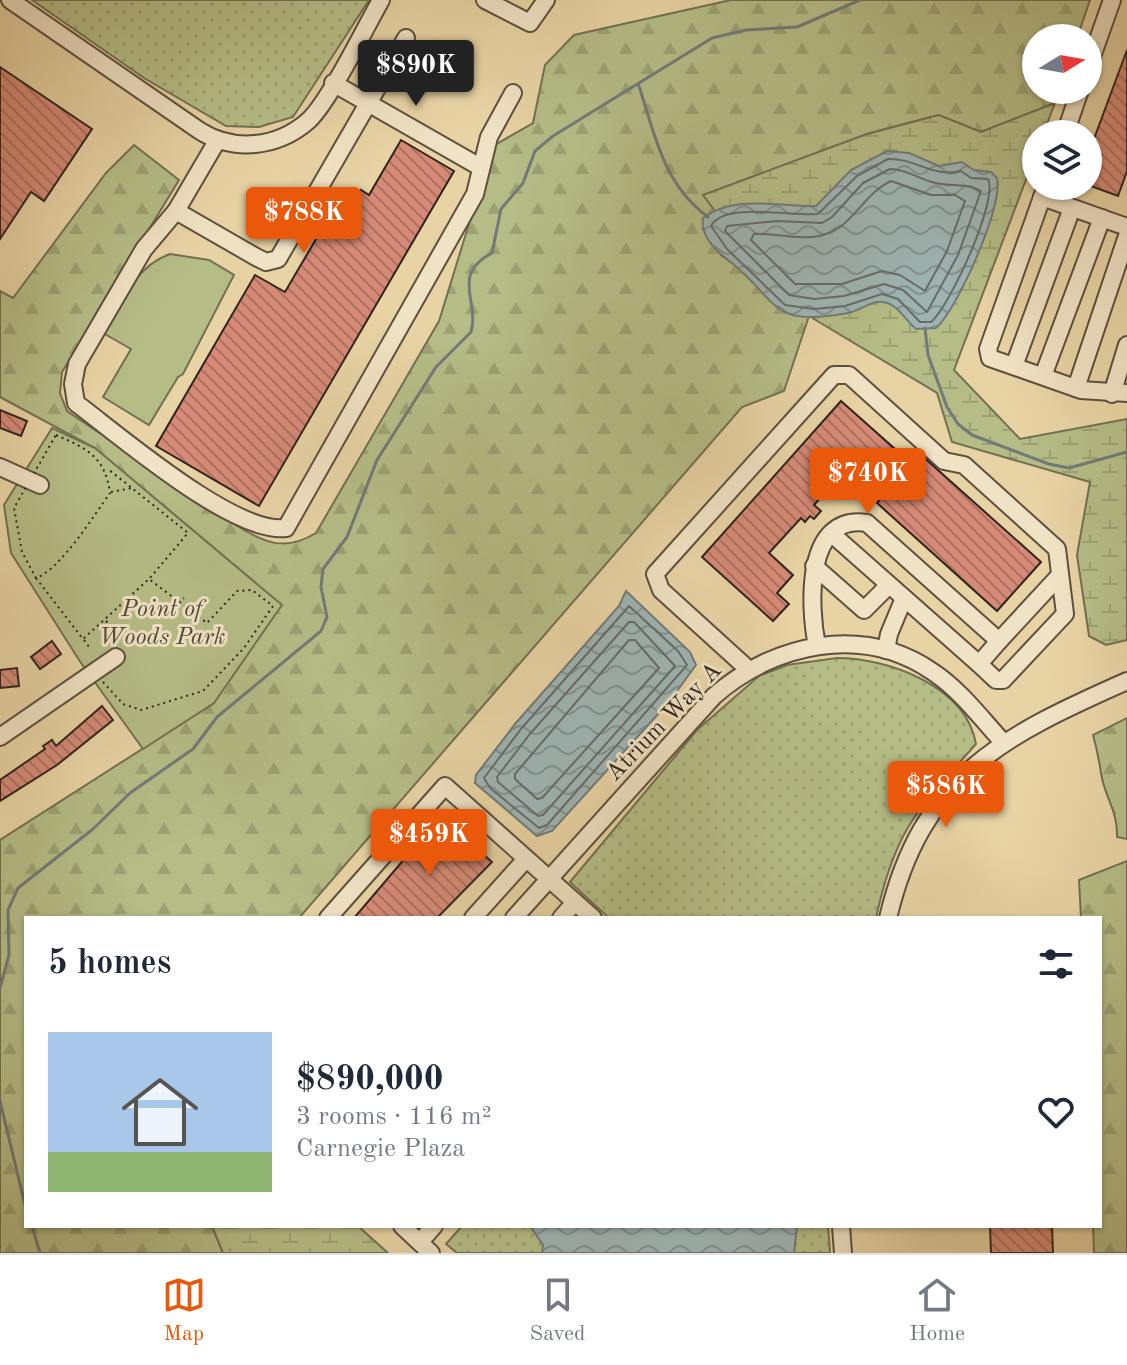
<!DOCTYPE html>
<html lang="en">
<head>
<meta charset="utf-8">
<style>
	body { margin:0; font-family:"Old Standard TT",serif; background:#f2f2f3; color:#1f2937; height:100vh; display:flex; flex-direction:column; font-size:30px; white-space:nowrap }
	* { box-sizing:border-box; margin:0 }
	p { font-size:26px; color:#747a83 }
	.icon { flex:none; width:44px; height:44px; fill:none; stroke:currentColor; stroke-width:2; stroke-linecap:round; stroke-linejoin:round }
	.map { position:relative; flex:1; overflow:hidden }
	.sheet { position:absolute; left:24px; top:916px; width:1078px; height:312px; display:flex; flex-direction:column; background:#fff; border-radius:0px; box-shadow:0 2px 6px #0004 }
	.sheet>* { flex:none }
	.needle { width:52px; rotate:79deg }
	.tools { position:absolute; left:1022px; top:24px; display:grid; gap:16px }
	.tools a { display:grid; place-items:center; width:80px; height:80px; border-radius:50%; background:#fff; box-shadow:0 2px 6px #0004; font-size:40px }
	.price { position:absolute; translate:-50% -68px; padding:0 18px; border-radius:8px; background:#ea580c; color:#fff; font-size:26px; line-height:52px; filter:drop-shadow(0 2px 4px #0008) }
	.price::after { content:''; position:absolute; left:50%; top:48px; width:24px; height:18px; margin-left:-12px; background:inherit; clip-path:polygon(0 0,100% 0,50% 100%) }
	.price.active { background:#222; color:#fff }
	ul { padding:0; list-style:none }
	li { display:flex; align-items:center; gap:24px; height:200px; padding:0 24px }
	li span { display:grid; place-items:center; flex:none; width:224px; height:160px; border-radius:0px; color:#555 }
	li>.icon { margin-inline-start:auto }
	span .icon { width:96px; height:96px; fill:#fffc; stroke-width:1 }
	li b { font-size:34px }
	h2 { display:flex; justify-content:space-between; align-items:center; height:96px; padding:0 24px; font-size:34px }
	.tabs { display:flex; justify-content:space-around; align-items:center; height:112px; border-top:2px solid #e0e1e3; background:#fff; font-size:22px; color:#747a83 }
	.tabs a { display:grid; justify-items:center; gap:4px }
	.tabs .active { color:#ea580c }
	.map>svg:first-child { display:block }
	.grass { fill:url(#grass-dots); stroke:#727052; stroke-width:2 }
	.forest { fill:url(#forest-firs); stroke:#727052; stroke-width:2 }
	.wetland { fill:url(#wetland-marsh); stroke:#727052; stroke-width:2 }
	.green { fill:#b5bc86; stroke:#727052; stroke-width:2 }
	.water { fill:url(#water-waves); stroke:#727a77; stroke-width:2 }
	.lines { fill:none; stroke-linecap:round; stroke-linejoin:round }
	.shore { stroke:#666c68; stroke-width:2 }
	.stream { stroke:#727a77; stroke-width:3 }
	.building { fill:url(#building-back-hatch); stroke:#2f241d; stroke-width:2 }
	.minor-casing { stroke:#5d503f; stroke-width:20 }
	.path { stroke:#2f241d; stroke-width:2; stroke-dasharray:2 4; stroke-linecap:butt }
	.minor { stroke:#f0e2c4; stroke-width:16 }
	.labels { text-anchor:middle; stroke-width:6; stroke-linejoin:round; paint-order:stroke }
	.park-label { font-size:24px; font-style:italic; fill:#504a37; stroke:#f0e2c4 }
	.street-label { font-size:24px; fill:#2f241d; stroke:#f0e2c4 }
</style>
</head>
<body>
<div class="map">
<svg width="1127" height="1253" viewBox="0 0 1127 1253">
	<defs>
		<pattern id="grass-dots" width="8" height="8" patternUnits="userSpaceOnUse" patternTransform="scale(2)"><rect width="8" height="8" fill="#b5bc86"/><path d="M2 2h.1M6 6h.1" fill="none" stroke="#9ca173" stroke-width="1.8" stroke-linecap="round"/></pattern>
		<pattern id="forest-firs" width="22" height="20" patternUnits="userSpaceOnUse" patternTransform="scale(2)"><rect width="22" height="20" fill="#b5bc86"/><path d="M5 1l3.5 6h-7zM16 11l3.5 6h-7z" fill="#9ca173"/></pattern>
		<pattern id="wetland-marsh" width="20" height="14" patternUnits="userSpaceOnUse" patternTransform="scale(2)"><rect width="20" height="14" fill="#b5bc86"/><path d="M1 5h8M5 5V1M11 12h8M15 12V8" fill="none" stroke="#9ca173"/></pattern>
		<pattern id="water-waves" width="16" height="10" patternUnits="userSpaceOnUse" patternTransform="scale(2)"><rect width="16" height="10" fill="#9eb4b3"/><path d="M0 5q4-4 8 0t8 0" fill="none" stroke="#819291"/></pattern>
		<pattern id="building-back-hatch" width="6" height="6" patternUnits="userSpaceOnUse" patternTransform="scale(2)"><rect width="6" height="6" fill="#d68a76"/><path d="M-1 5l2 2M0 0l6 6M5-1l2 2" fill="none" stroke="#ae7160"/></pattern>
	</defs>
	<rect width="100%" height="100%" fill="#e8d3a4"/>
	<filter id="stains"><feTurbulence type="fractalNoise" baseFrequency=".0025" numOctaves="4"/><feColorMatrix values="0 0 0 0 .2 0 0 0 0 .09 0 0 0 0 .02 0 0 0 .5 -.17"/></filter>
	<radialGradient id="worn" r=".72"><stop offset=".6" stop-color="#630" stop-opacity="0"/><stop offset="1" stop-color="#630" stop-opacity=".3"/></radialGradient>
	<g class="grass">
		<path d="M32 0H369L293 117 259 127 226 126 144 78Z"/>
		<path d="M837 658C888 658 966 686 976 744 918 809 895 829 876 918H609L570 882 697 730 759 676 787 665Z"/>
		<path d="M462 1226H828L830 1253H457L446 1244Z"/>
	</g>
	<g class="forest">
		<path d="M731 0H1090L1077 38H1036V90H1059L1055 103 981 132 938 115 867 134 704 195 809 316 784 391 742 407 299 918H26V1226H212L223 1253H0V840L214 703 242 572 95 448 0 397V291L13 298 106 173 134 145 179 180 62 372 60 393 67 411 236 525C264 543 285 552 316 533L439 321 493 146 533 123 545 65 574 35Z"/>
		<path d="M1127 718V839L1117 837C1118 810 1104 796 1101 773 1099 760 1097 749 1093 735Z"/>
		<path d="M1127 861V1253H1094L1093 1226H1100V918H1081L1079 880Z"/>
	</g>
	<g class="wetland">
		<path d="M1055 103 1043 134H1036V153L954 370 1020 439 1127 419V640L1106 645 1089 636 1077 555 1090 482 952 442 937 393 809 316 721 255 703 229 715 211 703 195 867 134 939 115 981 132Z"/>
		<path d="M212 1226H358L388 1253H223Z"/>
	</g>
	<g class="green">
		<path d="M170 254 209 260 234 275 183 374 178 377 149 425 103 397 131 349 103 333C121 303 135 266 170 254Z"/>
		<path d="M52 428 95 448 282 605 214 703 143 749 81 663 11 553 4 505Z"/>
	</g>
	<g class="water">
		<path d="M887 151 909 153 939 166 962 162 974 170 991 172 997 178C1004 205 957 310 936 328L916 329C906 321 898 304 883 302 872 300 860 311 848 313 770 327 781 304 732 263 718 253 700 237 703 218 735 194 780 207 816 206L851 170Z"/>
		<path d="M626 591 690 652 696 665 669 702 552 831 537 836 475 783 476 775 515 724 619 606Z"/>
		<path d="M530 1226H797L794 1253H542L543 1245Z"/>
	</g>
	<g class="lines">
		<g class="shore">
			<path d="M888 159C915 158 933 178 961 171L971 178 988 179C999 199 950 306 931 322H920L898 299 882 294 845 306 814 309 785 305 727 249 711 226C724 201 794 217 818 214L857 176Z"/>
			<path d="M890 169C906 169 917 178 932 182 949 188 964 181 981 191L958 255 927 312 903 290 884 284 844 296 814 299 789 295 725 231 727 226 777 221 822 223 832 217 863 183Z"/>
			<path d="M891 181 931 195H955L965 201 947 251 925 291 900 275 882 271 842 284H795L751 240 754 234C776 233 803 241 823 235 852 228 864 193 891 181Z"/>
			<path d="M629 606 678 651 687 665 547 825 539 828 490 788 484 778 521 729Z"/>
			<path d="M629 622H634L675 666 543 815 538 816 498 782 497 777 529 735Z"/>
			<path d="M629 640H635L659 668 542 798 537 799 515 779V774Z"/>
		</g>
		<g class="stream">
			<path d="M639 86C655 135 663 184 708 217"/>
			<path d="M925 328 928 355 947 407 958 424 972 435 1049 464 1069 468 1127 452"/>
			<path d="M0 988 9 955 8 910 18 888 93 829 130 793 193 749 217 717 321 631 327 617 321 587 323 569 347 537 377 460 436 367 471 332C480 301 450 275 492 253L501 209 523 183 535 151 553 136 712 38 746 30 797 27 860 0"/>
			<path d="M0 1101 26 1209"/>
			<path d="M32 1226 40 1253"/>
		</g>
	</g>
	<g class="building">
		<path d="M1127 50V171L1118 196 1088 185V155Z"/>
		<path d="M0 67 92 129 44 201 31 192 0 239Z"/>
		<path d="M401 140 454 171 259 506 156 446 255 275 285 292 340 198 352 205 361 190 369 195Z"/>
		<path d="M841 401 912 464 920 454 1041 562 997 611 877 503 894 483 873 464 857 482 844 471 814 505 821 511 814 519 810 516 805 522 801 518 769 553 793 575 777 593 789 604 773 621 702 557Z"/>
		<path d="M0 410 27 421 21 436 0 428Z"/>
		<path d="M52 641 61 654 40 669 31 657Z"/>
		<path d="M17 668 19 686 0 688V670Z"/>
		<path d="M102 706 113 720 57 765 0 801V780L45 749 43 746 52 740 56 746Z"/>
		<path d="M441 816 492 862 437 918H354Z"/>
		<path d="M990 1226H1052L1053 1253H991Z"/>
	</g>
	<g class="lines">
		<g class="minor-casing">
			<g id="minor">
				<path d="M10 0 200 131C234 152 277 148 308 121 329 102 365 28 381 0"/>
				<path d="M485 0 530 23 546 0"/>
				<path d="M1088 68 1112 0"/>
				<path d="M333 83 480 167"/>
				<path d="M1065 134 1080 90"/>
				<path d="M217 141 176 211 144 249 77 364 73 384 76 403C120 436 235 535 286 528L475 194 489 137 513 93"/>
				<path d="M1046 186 988 349 990 358 1081 390 1127 393"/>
				<path d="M1042 197 1127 227"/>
				<path d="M176 211 256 257 266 262 278 259 406 38"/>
				<path d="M1014 366 1072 208"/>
				<path d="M1043 376 1102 218"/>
				<path d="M1076 388 1127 236"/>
				<path d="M1112 394 1127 345"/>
				<path d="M0 467 40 485"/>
				<path d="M814 566 864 610 889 585"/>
				<path d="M999 641 1060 575"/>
				<path d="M817 646C809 607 804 513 867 523L999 641 979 664 833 535"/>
				<path d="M886 650 889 634 904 598"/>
				<path d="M748 669 661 590 655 574 834 375H849L944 461 964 465 1057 549 1065 614 1003 680H996L979 664"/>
				<path d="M0 737 116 657"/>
				<path d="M328 918 445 786 593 918"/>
				<path d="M473 918 526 859"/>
				<path d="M514 918 714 696C774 643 863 624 933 672 960 690 981 718 1002 741"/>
				<path d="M561 918 575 902"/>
				<path d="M888 918C922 775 1003 736 1127 681"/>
				<path d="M402 1226 431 1253"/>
				<path d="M841 1226 843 1253"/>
				<path d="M420 1242 434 1226"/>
			</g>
		</g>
		<g class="path">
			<path d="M56 435C88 449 105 457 110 493 94 515 61 569 36 578L22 552 14 508Z"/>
			<path d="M111 492 132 488"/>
			<path d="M36 578 83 639 149 579 188 533 108 469"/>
			<path d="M179 603 184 598"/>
			<path d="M106 621 113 629"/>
			<path d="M84 640 89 647"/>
			<path d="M103 682 123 704 141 710 203 691 244 648 273 606 252 590 237 591 207 623 149 579"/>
		</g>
		<use href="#minor" class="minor"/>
	</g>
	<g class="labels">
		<g class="park-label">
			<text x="162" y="616">Point of<tspan x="162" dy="28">Woods Park</tspan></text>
		</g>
		<g class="street-label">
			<text transform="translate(663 721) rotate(-46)" y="8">Atrium Way A</text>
		</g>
	</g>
	<rect width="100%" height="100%" filter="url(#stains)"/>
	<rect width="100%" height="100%" fill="url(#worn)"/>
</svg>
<div class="tools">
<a><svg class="needle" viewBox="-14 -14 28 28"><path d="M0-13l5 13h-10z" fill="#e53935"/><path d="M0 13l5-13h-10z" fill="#747a83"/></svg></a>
<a><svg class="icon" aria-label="layers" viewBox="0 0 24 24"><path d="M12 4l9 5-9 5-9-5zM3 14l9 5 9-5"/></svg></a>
</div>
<b class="price active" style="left:416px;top:108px">$890K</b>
<b class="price" style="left:304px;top:255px">$788K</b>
<b class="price" style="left:868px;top:516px">$740K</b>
<b class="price" style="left:946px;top:829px">$586K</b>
<b class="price" style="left:429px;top:877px">$459K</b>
<section class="sheet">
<h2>5 homes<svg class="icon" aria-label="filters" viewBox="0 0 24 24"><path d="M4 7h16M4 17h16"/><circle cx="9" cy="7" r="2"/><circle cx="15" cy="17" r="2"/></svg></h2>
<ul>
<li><span style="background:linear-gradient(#a9c7e8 75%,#8fb573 0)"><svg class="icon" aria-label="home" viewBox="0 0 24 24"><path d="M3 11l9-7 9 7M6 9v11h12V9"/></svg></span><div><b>$890,000</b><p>3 rooms · 116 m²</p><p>Carnegie Plaza</p></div><svg class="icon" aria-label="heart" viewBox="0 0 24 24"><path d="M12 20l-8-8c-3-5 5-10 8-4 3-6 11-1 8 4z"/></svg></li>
</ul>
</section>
</div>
<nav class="tabs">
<a class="active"><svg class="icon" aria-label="map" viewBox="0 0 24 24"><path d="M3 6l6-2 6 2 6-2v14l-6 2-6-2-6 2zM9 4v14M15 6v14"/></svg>Map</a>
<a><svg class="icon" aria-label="saved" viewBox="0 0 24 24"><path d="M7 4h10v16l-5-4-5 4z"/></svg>Saved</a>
<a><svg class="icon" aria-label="home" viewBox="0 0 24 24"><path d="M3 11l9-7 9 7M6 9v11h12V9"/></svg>Home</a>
</nav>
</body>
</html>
